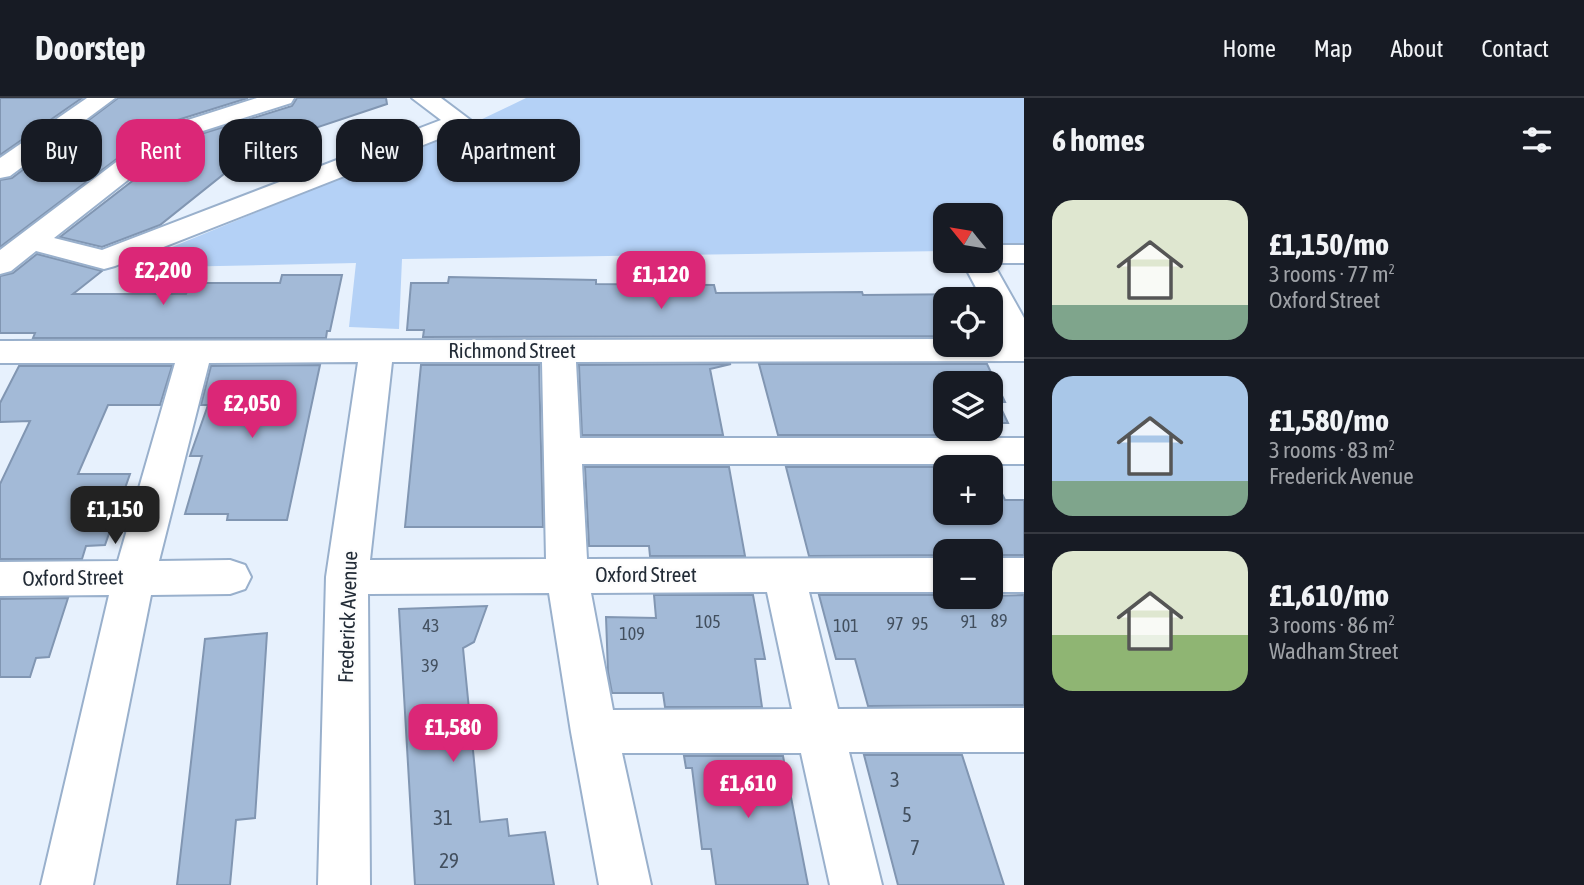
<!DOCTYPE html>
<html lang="en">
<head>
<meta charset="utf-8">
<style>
	body { margin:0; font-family:"Asap Condensed",sans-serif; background:#20242c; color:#f1f3f6; height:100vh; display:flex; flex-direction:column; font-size:26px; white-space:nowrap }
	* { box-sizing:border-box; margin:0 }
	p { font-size:23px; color:#9ea1a6 }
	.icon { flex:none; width:38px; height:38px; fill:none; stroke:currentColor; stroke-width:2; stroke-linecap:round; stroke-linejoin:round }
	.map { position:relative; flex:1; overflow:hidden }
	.drawer { display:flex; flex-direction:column; background:#171b24; width:560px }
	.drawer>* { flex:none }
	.top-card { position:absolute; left:21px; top:21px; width:665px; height:63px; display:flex; gap:14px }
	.needle { width:46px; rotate:300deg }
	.tools { position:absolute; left:933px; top:105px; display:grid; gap:14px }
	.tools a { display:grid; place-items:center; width:70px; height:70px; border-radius:14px; background:#171b24; box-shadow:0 2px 5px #0004; font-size:35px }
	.price { position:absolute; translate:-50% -60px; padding:0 16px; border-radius:14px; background:#db2777; color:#fff; font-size:23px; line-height:46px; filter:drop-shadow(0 2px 4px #0008) }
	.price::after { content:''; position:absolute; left:50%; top:42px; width:21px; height:16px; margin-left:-10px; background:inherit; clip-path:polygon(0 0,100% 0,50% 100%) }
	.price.current { background:#222; color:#fff }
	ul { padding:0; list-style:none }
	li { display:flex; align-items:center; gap:21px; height:175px; padding:0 28px }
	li+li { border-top:2px solid #363941 }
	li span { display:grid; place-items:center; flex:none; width:196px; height:140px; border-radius:21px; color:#555 }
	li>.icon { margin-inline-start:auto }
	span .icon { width:84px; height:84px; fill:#fffc; stroke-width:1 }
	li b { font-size:30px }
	h2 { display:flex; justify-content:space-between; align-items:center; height:84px; padding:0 28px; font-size:30px }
	.tag { padding:0 24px; border-radius:21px; background:#171b24; box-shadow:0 2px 5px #0004; font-size:24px; line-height:63px }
	.tag.current { background:#db2777; color:#fff }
	header { display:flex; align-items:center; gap:42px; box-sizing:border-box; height:98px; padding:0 35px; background:#171b24; border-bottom:2px solid #363941 }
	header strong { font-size:33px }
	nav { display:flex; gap:38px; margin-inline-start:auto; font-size:24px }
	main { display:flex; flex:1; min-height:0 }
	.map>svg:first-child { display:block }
	.green { fill:#b4d1f6 }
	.building { fill:#a3bad7; stroke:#8196b2; stroke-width:2 }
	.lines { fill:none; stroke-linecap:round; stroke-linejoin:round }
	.minor-casing { stroke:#99b0cc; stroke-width:4 }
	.minor { fill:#fff; fill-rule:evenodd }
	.labels { text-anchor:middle; stroke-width:5; stroke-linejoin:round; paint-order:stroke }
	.number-label { font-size:18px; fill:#424f5e }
	.street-label { font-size:21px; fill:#222b36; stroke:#fdfdfd }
	.near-number-label { font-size:21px; fill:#424f5e }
</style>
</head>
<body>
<header>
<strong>Doorstep</strong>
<nav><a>Home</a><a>Map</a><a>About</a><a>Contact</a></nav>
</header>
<main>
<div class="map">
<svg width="1024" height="787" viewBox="0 0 1024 787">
	<rect width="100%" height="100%" fill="#e7f1fd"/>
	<path class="green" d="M526 0H1024V152H991L990 117H945V153L402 161 399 231 349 229 356 165 121 170 476 24Z"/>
	<g class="building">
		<path d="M0 0H82L0 57Z"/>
		<path d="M118 0H248L168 25 147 38 0 149V82L12 80Z"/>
		<path d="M297 0H386L387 6 312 31 317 35 239 64 160 127 102 149 60 139 188 40 292 8Z"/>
		<path d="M37 156 102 173 73 196H186L190 185H280L282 177H342L330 233H327L326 240H33L35 235H0V178L13 175Z"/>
		<path d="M449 179 596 182V186L714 187 716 195 862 194 863 197 977 196 979 201H945V238L423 239 424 232H407L411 185H448Z"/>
		<path d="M731 266 710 271 723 337H582L579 267Z"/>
		<path d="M759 266H987L1005 304H998L1008 325H990V285H945V331H972L975 337H778Z"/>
		<path d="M320 267 287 422H227L228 416H185L202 358H190L208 307H201L211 268Z"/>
		<path d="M421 267H539L543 429H405Z"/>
		<path d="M19 268H172L160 307H108L78 376H130L105 447 86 448 82 461H0V386L30 323 0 324V305Z"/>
		<path d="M585 369H729L745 458H650L649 448H589Z"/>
		<path d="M786 369H989H945V415H990V371L1005 402H1024V457H990V453H945V457L809 458Z"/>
		<path d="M654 497H753L765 561H755L762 609H665L663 595H612L608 574 606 519 656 520Z"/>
		<path d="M819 497H945V499L1024 497V607L868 608 855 561H836Z"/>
		<path d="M68 500 49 559 36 560 30 579H0V501Z"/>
		<path d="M487 508 474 544 463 550 480 724 507 721 509 738 545 734 554 787H415L399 511Z"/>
		<path d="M267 535 255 720 236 722 230 787H177L205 541Z"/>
		<path d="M864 657H962L1004 787H898Z"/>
		<path d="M684 658H783L808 787H716L711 751H702L692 670H686Z"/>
	</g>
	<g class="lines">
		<g class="minor-casing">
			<g id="minor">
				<path d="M87 0H115L10 78 0 80V60Z"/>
				<path d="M257 0H294L291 5 187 38 166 52 54 140 102 152 441 22 412 0H441L473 24 469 29 115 168 104 171 36 153 11 173 0 176V152L148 40 169 28Z"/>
				<path d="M990 147H1024V165H993L1024 220V263L576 264 580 340H1024V366H582L587 461 945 460V494H809L838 611 1024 610V654H849L882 787H830L801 655H622L651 787H599L571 634 549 495 368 496 370 787H318L326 479 358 264 209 265 159 463 230 462 245 467 251 479 245 491 230 496 151 497 93 787H41L109 497 0 498V464L118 463 175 265H0V243L945 241V247H990V241H1003L990 218V201H982L962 163H990ZM392 264H542L546 461 370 462ZM767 494 792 611 613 612 591 495Z"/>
				<rect x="990" y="460" width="34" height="34"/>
			</g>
		</g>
		<use href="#minor" class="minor"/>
	</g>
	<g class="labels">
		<g class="number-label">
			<text x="999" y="529">89</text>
			<text x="708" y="530">105</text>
			<text x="969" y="530">91</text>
			<text x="895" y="532">97</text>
			<text x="920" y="532">95</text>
			<text x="431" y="534">43</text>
			<text x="846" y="534">101</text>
			<text x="632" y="542">109</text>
			<text x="430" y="574">39</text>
		</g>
		<g class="street-label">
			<text x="512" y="260">Richmond Street</text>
			<text x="646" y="484">Oxford Street</text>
			<text transform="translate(73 480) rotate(-1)" y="7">Oxford Street</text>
			<text transform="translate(348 519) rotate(-88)" y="7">Frederick Avenue</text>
		</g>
		<g class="near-number-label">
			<text x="895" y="689">3</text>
			<text x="907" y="724">5</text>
			<text x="443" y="727">31</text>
			<text x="915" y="757">7</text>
			<text x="449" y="770">29</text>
		</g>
	</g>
</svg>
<div class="tools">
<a><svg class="needle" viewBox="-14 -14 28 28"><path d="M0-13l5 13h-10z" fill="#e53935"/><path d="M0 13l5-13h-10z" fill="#9ea1a6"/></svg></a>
<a><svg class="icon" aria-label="locate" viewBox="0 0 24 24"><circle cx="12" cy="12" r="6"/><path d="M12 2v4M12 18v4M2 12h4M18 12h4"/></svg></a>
<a><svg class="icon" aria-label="layers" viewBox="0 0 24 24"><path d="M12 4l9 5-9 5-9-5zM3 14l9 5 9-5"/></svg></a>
<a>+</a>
<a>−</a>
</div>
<b class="price" style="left:163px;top:209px">£2,200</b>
<b class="price" style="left:661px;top:213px">£1,120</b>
<b class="price" style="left:252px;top:342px">£2,050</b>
<b class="price current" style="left:115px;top:448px">£1,150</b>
<b class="price" style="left:453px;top:666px">£1,580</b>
<b class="price" style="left:748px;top:722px">£1,610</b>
<div class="top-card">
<a class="tag">Buy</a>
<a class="tag current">Rent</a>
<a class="tag">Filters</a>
<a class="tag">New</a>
<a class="tag">Apartment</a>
</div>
</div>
<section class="drawer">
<h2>6 homes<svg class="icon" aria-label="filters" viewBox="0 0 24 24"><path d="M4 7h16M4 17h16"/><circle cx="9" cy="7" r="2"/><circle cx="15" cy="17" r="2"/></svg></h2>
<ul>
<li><span style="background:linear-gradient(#dfe7d0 75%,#7fa58c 0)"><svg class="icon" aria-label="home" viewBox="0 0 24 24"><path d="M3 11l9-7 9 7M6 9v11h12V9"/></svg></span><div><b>£1,150/mo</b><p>3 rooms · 77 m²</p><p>Oxford Street</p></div></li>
<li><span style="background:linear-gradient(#a9c7e8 75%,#7fa58c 0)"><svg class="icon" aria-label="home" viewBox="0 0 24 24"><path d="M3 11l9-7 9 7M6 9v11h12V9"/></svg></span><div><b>£1,580/mo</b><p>3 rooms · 83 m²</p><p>Frederick Avenue</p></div></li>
<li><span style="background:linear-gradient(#dfe7d0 60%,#8fb573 0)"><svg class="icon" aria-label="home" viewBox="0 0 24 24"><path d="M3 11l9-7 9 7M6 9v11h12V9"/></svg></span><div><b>£1,610/mo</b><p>3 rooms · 86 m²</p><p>Wadham Street</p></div></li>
</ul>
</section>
</main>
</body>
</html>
